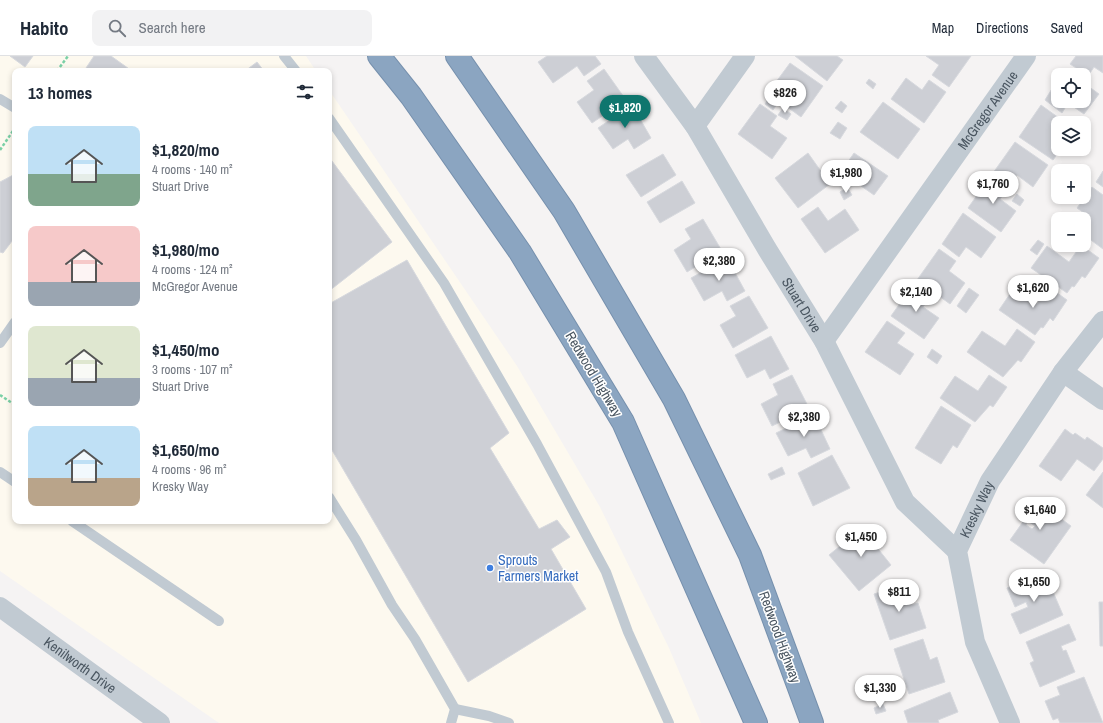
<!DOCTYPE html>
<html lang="en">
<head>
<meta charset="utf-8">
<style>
	body { margin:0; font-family:"Archivo Narrow",sans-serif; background:#f2f2f3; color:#1f2937; height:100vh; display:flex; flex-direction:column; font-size:15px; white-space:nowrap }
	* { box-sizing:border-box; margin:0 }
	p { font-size:13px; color:#747a83 }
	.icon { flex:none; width:22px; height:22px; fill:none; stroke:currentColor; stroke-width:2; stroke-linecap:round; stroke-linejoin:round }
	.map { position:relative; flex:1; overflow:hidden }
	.panel { position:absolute; left:12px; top:12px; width:320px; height:456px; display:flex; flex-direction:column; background:#fff; border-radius:8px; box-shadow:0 2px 6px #0003 }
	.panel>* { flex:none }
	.buttons { position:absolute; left:1051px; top:12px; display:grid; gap:8px }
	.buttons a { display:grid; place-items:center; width:40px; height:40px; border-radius:8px; background:#fff; box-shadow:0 2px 6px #0003; font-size:20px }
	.price { position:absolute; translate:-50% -34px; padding:0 9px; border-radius:14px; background:#fff; color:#222; font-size:13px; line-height:26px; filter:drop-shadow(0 1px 2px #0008) }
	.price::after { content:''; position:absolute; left:50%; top:24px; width:12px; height:9px; margin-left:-6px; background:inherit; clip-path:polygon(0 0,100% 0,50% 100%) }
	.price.current { background:#0f766e; color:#fff }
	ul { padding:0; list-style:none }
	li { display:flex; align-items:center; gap:12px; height:100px; padding:0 16px }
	li span { display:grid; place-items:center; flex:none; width:112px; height:80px; border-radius:8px; color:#555 }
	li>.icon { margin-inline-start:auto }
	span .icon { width:48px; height:48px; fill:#fffc; stroke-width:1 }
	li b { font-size:17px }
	h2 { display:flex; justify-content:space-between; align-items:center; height:48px; padding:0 16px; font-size:17px }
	header { display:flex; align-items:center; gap:24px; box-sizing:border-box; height:56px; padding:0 20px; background:#fff; border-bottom:1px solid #e0e1e3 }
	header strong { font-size:19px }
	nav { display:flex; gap:22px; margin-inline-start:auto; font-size:14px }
	.search { width:280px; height:36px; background:#f2f2f3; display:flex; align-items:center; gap:10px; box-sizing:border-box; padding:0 14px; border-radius:8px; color:#747a83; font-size:15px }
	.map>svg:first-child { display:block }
	.commercial { fill:#fdf9ef }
	.building { fill:#cdcfd5; stroke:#d7d9de; fill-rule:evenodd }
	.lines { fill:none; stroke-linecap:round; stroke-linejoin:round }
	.highway-casing { stroke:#7690ad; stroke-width:24 }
	.path { stroke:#7ad0a6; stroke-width:2.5; stroke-dasharray:3 2; stroke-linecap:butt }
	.lane { stroke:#c1cad2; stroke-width:10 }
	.street { stroke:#c1cad2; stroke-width:20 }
	.highway { stroke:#8ba5c1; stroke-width:22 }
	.shop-dot { fill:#3f7fe0; stroke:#fff; stroke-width:1.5 }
	.labels { text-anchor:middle; stroke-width:3; stroke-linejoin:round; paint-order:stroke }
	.street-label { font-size:14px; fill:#4a5661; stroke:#fff }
	.shop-label { font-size:14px; fill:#366cbe; stroke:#fff; text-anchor:start }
</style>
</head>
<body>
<header>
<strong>Habito</strong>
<div class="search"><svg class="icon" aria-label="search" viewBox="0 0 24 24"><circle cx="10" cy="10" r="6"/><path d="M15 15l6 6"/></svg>Search here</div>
<nav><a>Map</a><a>Directions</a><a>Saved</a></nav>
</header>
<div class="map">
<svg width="1103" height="667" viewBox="0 0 1103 667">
	<rect width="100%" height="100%" fill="#f5f3f3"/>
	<path class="commercial" d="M0 0H306L316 15H15V465H329V34L517 310 600 451 669 592 701 667H219L0 515Z"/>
	<g class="building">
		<path d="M10 0H33L25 11Z"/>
		<path d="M94 0H111L132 15H84Z"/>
		<path d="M547 0H595L601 8 584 20 577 10 553 27 538 6Z"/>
		<path d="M795 0H837L843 4 827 25Z"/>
		<path d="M926 0H971L949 31 932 19 939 9Z"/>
		<path d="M1076 0H1103V17L1094 11 1088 20 1070 8Z"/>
		<path d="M257 6 264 15H245Z"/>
		<path d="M790 7 823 30 801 61 768 37Z"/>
		<path d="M604 13 626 44 592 67 577 46 594 34 587 25Z"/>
		<path d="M1065 13 1073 19H1061Z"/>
		<path d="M906 22 922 34 929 24 946 36 924 67 891 43Z"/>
		<path d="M869 23 876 28 873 33 866 27Z"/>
		<path d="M1058 23V45H1084V27L1099 38 1084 58 1068 47 1062 57 1045 44Z"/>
		<path d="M769 42 777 48 773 54 765 48Z"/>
		<path d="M841 45 847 50 842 57 835 52Z"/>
		<path d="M883 46 920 73 898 103 860 76Z"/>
		<path d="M760 48 777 60 770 70 787 82 772 103 738 78Z"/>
		<path d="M632 49 651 82 634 93 628 83 613 93 598 72Z"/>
		<path d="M1041 49 1059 62 1053 72 1058 76V93H1061L1053 104 1019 81Z"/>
		<path d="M783 52 791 58 787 64 778 59Z"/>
		<path d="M838 66 847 72 840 83 830 77Z"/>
		<path d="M1015 86 1048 109 1033 131 1017 119 1010 129 993 117Z"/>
		<path d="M808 97 830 128 798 152 775 122Z"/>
		<path d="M854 97 888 120 874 139 841 116Z"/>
		<path d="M663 98 676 119 641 141 626 119Z"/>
		<path d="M329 101 392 186 329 235Z"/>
		<path d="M1103 115V131L1096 126Z"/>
		<path d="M15 118V181L3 197 0 196V126Z"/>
		<path d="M990 121 1007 133 1000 143 1016 155 1001 176 968 152Z"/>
		<path d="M682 125 695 147 660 167 647 146Z"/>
		<path d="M847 131 852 139 844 144 840 136Z"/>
		<path d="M1092 131 1103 139V193L1084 179V163H1080L1084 157 1077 152Z"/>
		<path d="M1017 138 1024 144 1020 150 1012 145Z"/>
		<path d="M818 151 828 165 845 153 859 174 825 197 801 163Z"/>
		<path d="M963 157 996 181 981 202 966 191 959 201 942 188Z"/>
		<path d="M703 163 722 195 687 216 674 194 691 183 685 173Z"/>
		<path d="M1038 184 1044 188 1037 199 1030 194Z"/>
		<path d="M1081 189 1099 202 1085 222 1082 220 1074 231 1072 230 1067 237 1031 212 1047 190 1069 206Z"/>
		<path d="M939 193 956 205 949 215 965 227 950 248 917 224Z"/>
		<path d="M727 202 745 235 727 245 722 235 704 245 691 222Z"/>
		<path d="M407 204 509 377 490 392 539 473 557 464 570 481 551 493 586 553 468 626 329 389V248Z"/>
		<path d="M913 229 930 241 923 251 939 262 924 283 891 260Z"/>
		<path d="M1049 231 1067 244 1053 265 1050 262 1043 272 1041 271 1035 279 999 254 1014 232 1037 248Z"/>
		<path d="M969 232 979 239 966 257 957 250Z"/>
		<path d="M749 240 768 272 733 292 720 269 736 260 730 250Z"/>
		<path d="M887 265 905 277 897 287 914 298 900 319 865 296Z"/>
		<path d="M1017 273 1035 286 1021 306 1018 304 1003 321 967 296 982 275 1005 290Z"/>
		<path d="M771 280 789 313 770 323 765 313 747 322 735 299Z"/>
		<path d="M932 293 942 300 937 308 927 301Z"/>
		<path d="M792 319 809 352 772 370 761 348 778 339 773 328Z"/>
		<path d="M989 319 1007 331 993 351 990 349 975 366 940 342 955 320 978 335Z"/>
		<path d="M941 350 971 369 957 392 953 389 941 408 915 392Z"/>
		<path d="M814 359 830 393 811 402 806 392 788 400 776 377Z"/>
		<path d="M1065 373 1073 379 1075 377 1085 384 1087 381 1103 392V403L1094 415 1077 403 1061 425 1039 410Z"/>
		<path d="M832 399 850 432 813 450 798 417Z"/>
		<path d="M782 411 785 418 771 424 768 418Z"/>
		<path d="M1103 416V452L1086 439Z"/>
		<path d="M1033 442 1071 470 1044 508 1010 484 1025 463 1021 460ZM1028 465 1035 470 1032 473 1026 469Z"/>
		<path d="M866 469 879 486 875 489 891 509 859 535 829 499Z"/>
		<path d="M1044 515 1063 559 1020 578 1011 558 1028 551 1026 546 1015 551 1007 532Z"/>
		<path d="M904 529 911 549 918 547 926 572 890 584 874 538Z"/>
		<path d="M1099 546H1103V590H1100Z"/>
		<path d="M1069 568 1076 584 1061 590 1063 595 1066 594 1075 616 1040 631 1030 607 1034 605 1026 586Z"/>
		<path d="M923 583 930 604 937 601 945 626 909 638 894 593Z"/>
		<path d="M1084 621 1103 667H1060L1058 662 1053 664 1045 645 1060 639 1057 631Z"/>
		<path d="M950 636 958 656 938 664 939 667H908L904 655Z"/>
		<path d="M883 648 886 655 876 658 874 652Z"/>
	</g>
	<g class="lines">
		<g class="highway-casing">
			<g id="highway">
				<path d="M379 0 411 40 520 196 623 366 756 667"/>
				<path d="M457 0 564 155 674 343 750 499 812 667"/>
			</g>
		</g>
		<g class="path">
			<path d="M57 15 68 0"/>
			<path d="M0 94 15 72"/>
			<path d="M0 339 15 349"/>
		</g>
		<g class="lane">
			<path d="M284 0 296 15"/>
			<path d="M0 43 15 52"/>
			<path d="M329 62 444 227 537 388 606 516 628 576 669 667"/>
			<path d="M0 287 15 266"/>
			<path d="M0 416 15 426"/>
			<path d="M329 441 356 484 392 549 415 583 455 653 451 667"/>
			<path d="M72 465 219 565"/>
			<path d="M455 653 489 660 509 667"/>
		</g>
		<g class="street">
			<path id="s1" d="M644 0 695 70 767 193 824 285 905 446 957 495"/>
			<path d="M695 70 745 0"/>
			<path id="s2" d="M824 285 1026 0"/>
			<path d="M1063 316 1103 344"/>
			<path id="s3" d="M0 551 160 667"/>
			<path id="s4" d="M1010 667 975 586 957 495 990 425 1063 316 1103 265"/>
		</g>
		<use href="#highway" class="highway"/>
	</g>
	<circle class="shop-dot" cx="490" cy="512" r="4"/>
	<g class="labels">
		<g class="street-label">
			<text dy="5" stroke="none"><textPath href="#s2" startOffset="283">McGregor Avenue</textPath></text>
			<text dy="5" stroke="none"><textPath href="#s1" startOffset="295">Stuart Drive</textPath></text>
			<text transform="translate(594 318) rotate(59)" y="5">Redwood Highway</text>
			<text dy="5" stroke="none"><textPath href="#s4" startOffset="227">Kresky Way</textPath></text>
			<text transform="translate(780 581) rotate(70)" y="5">Redwood Highway</text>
			<text dy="5" stroke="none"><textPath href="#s3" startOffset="99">Kenilworth Drive</textPath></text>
		</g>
		<g class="shop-label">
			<text x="498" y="509">Sprouts<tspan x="498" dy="16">Farmers Market</tspan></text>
		</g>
	</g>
</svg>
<div class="buttons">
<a><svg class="icon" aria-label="locate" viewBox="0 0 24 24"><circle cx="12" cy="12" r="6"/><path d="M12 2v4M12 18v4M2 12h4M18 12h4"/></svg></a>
<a><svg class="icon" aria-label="layers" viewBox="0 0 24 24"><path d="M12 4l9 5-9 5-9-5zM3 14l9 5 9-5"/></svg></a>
<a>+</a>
<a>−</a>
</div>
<b class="price" style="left:785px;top:58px">$826</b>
<b class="price current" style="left:625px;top:73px">$1,820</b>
<b class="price" style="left:846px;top:138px">$1,980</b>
<b class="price" style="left:993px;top:149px">$1,760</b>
<b class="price" style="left:719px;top:226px">$2,380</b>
<b class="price" style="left:1033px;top:253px">$1,620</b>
<b class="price" style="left:916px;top:257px">$2,140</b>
<b class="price" style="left:804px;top:382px">$2,380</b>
<b class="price" style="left:1040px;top:475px">$1,640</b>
<b class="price" style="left:861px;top:502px">$1,450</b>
<b class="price" style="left:1034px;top:547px">$1,650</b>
<b class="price" style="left:899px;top:557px">$811</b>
<b class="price" style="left:880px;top:653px">$1,330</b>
<section class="panel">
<h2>13 homes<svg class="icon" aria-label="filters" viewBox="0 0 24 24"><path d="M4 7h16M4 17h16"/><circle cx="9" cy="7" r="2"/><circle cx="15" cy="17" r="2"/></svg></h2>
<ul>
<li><span style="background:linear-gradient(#bfe0f5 60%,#7fa58c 0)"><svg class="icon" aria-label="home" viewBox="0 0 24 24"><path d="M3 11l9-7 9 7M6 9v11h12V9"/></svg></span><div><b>$1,820/mo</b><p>4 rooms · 140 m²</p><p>Stuart Drive</p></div></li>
<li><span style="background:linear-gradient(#f6c9c9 70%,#9aa5b1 0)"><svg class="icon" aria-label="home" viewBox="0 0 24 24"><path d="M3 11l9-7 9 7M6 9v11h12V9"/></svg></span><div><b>$1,980/mo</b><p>4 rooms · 124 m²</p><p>McGregor Avenue</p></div></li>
<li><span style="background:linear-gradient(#dfe7d0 65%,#9aa5b1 0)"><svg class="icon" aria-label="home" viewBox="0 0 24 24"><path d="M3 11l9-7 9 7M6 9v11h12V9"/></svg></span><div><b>$1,450/mo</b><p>3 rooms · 107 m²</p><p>Stuart Drive</p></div></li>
<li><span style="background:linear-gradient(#bfe0f5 65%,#b9a48a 0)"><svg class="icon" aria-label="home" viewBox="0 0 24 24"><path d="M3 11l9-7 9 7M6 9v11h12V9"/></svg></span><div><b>$1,650/mo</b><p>4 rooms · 96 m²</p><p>Kresky Way</p></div></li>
</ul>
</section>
</div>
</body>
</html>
